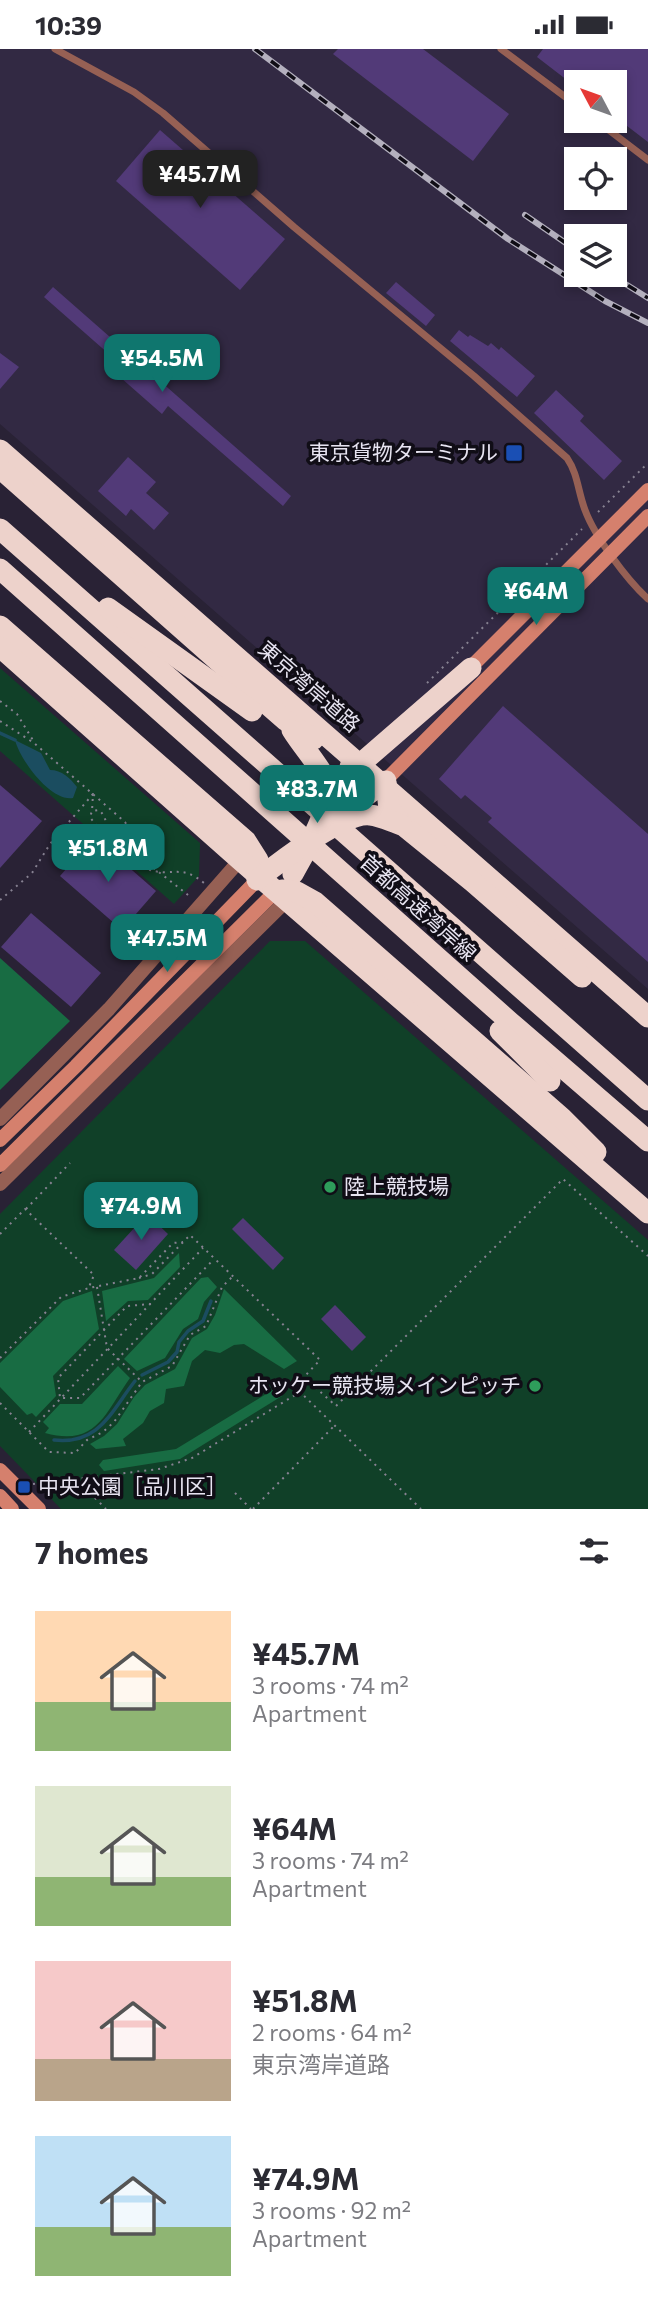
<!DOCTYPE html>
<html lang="en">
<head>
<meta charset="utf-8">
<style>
	body { margin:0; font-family:Commissioner,"Noto Sans JP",sans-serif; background:#f2f2f3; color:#2b2b33; height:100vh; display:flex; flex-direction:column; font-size:26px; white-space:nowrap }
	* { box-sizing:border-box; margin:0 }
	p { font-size:23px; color:#7c7c81 }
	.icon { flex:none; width:38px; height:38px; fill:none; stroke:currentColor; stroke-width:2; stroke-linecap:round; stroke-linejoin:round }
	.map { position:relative; height:1460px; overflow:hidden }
	.side { display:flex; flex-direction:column; background:#fff; flex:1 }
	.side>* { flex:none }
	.needle { width:46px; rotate:311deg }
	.controls { position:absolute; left:564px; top:21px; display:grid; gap:14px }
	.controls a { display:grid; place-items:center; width:63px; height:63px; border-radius:0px; background:#fff; box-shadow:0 4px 10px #0003; font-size:35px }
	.price { position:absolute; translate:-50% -60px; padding:0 16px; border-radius:14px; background:#0f766e; color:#fff; font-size:23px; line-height:46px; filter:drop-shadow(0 2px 4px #0008) }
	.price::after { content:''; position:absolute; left:50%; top:42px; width:21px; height:16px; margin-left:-10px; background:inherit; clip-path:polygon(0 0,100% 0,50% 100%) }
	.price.on { background:#222; color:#fff }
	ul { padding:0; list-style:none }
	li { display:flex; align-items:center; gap:21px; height:175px; padding:0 35px }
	li span { display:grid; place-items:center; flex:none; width:196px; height:140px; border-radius:0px; color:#555 }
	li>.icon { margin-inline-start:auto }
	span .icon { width:84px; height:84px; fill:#fffc; stroke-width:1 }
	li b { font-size:30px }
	h2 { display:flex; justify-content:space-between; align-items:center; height:84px; padding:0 35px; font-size:30px }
	.status { display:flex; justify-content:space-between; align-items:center; height:49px; padding:0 35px; background:#fff; direction:ltr }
	.status svg { height:19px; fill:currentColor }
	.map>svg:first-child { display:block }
	.built { fill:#322943; fill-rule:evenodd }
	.green { fill:#104028 }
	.forest { fill:#186c43 }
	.water { fill:#1b4d60 }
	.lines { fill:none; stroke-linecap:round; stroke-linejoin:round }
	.stream { stroke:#1b4d60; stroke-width:3.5 }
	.building { fill:#523a78 }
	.path { stroke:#878292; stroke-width:2; stroke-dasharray:2 5; stroke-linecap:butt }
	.lane { stroke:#966054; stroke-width:7 }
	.street { stroke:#966054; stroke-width:14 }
	.secondary { stroke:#d5806d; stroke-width:14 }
	.highway { stroke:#edd2cb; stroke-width:21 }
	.rail-casing { stroke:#b4b0be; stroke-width:6 }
	.rail { stroke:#100d16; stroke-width:3.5; stroke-dasharray:10; stroke-linecap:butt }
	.transit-dot { fill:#1a4fb4; stroke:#100d16; stroke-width:2.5 }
	.leisure-dot { fill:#2e9e5b; stroke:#100d16; stroke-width:2.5 }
	.labels { text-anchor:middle; stroke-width:7; stroke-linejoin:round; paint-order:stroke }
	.poi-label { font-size:21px; fill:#e7e4f1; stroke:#100d16; text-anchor:end }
	.street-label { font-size:21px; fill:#e7e4f1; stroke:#100d16 }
</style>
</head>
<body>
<div class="status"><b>10:39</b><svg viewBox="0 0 49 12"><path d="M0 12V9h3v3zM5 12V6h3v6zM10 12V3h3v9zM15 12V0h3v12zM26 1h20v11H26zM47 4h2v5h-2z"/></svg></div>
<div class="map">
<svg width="648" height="1460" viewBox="0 0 648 1460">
	<rect width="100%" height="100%" fill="#292235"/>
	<path class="built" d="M0 0H648V940L0 375ZM576 33H614V72H576ZM576 110H614V149H576ZM576 187H614V226H576Z"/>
	<g class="green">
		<path d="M0 619 200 794 199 827 174 855 0 702Z"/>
		<path d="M270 892H305L648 1191V1460H61L0 1397V1165Z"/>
	</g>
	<g class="forest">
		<path d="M0 909 70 972 0 1041Z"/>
		<path d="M179 1204 180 1218 148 1251 128 1252 106 1272 102 1242 154 1229Z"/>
		<path d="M208 1228 217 1238 204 1253 198 1270 183 1280 165 1309 137 1322 124 1310 201 1229Z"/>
		<path d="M224 1240 297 1312 284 1320 244 1295 234 1296 220 1304 205 1301 192 1312 184 1337 166 1340 164 1354 150 1362 143 1374 123 1390 126 1397 96 1400 90 1395 104 1387 117 1375 134 1348 145 1336 175 1320 192 1289 207 1280 215 1266Z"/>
		<path d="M92 1242 99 1280 53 1327 56 1347 36 1368 32 1364 27 1366 0 1338V1314L63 1252Z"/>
		<path d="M118 1317 130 1329C105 1364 97 1398 45 1384L49 1379 43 1373 60 1355H82Z"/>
		<path d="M276 1339 282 1341V1347L180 1410 104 1422 99 1416 103 1411 176 1400Z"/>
	</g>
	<path class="water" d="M15 691 41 704 50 721C62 721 70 729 77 738L73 749C51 753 20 711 15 691Z"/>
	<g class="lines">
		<g class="stream">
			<path d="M0 684 15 691"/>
			<path d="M142 1326 168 1313 177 1303 179 1293 188 1282 203 1272 211 1252"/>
			<path d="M54 1391C100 1396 111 1362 135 1332"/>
		</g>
	</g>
	<g class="building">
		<path d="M338 0H423L509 65 473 112 333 5Z"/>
		<path d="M543 0H648V93L614 67V33H576V38L537 8Z"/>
		<path d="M160 81 285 190 240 241 116 132Z"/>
		<path d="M396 233 435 266 426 277 386 244Z"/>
		<path d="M53 238 291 447 283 457 168 357 162 365 104 314 110 306 44 248Z"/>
		<path d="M459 281 468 288 470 286 488 297 491 294 499 301 501 298 535 327 517 348 450 292Z"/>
		<path d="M0 304 19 318 0 340Z"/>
		<path d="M556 341 584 367 580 372 622 412 604 431 534 364Z"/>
		<path d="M128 408 156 433 146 444 169 464 154 481 131 460 126 467 98 442Z"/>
		<path d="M503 657 648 785V913L488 773 492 769 465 746 461 750 439 730Z"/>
		<path d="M0 736 42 772 0 819Z"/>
		<path d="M94 788 156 842 122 881 60 827Z"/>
		<path d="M31 864 101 924 71 958 1 898Z"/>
		<path d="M147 1165 168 1185 136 1221 114 1201Z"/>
		<path d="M243 1169 284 1209 273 1221 232 1180Z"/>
		<path d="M335 1256 366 1288 352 1302 321 1270Z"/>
	</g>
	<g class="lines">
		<g class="path">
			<path d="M598 463 648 414"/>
			<path d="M427 634 582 480"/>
			<path d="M0 652 17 665 34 693"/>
			<path d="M0 672 34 694 125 773 146 808"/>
			<path d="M188 846C162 825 132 804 110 779 105 773 105 766 99 761L92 762 90 768 95 775 147 820C173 829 180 814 204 834"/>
			<path d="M0 851 32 824 50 795 93 745 92 762"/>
			<path d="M26 1160 70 1114"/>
			<path d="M0 1185 25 1160 94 1226 89 1238"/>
			<path d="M139 1229 152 1225 190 1186 320 1311 304 1328 336 1357 563 1130 648 1207"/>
			<path d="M97 1238 107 1299 141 1332"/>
			<path d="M151 1255 127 1257 58 1329 60 1349H80L214 1210"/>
			<path d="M0 1309 61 1248 89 1239 139 1229 173 1194 183 1193"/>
			<path d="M0 1354 49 1403 75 1404 87 1391 103 1383 114 1373 142 1333 172 1317 190 1286 206 1277 222 1238 233 1227"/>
			<path d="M29 1383 203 1199"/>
			<path d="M33 1435 159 1420 192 1409 300 1343 421 1460"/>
			<path d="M90 1444 106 1460"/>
			<path d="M235 1444 251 1460"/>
			<path d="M253 1460 335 1376"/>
		</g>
		<g class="lane">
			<path d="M55 0 134 43 163 64 294 178 474 327 567 409C578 425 578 443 585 461 595 488 627 531 648 550"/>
			<path d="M501 0 576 56"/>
			<path d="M597 72 648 111"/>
		</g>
		<g class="street">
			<path d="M0 1070 109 960 240 811"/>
			<path d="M0 1135 288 850"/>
		</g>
		<g class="secondary">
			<path d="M466 623 648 441"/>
			<path d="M380 737 648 467"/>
			<path d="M0 1091 76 1017 263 825"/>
			<path d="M0 1116 280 838"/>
			<path d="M0 1421 39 1460"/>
			<path d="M0 1447 12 1460"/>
		</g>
		<g class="highway">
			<path d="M0 401 648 968"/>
			<path d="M2 421 285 671 314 690"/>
			<path d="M0 480 648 1051"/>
			<path d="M0 520 510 973 648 1092"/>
			<path d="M108 559 252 662"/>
			<path d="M0 577 246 792 258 811 257 829"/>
			<path d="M0 598 240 811 648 1164"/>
			<path d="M292 681C302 697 315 711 324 727 337 754 305 802 293 825"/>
			<path d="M350 718 358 717 471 619"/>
			<path d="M386 734 389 760 404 777 473 833 582 928"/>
			<path d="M337 768 386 732"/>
			<path d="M331 770 347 739"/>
			<path d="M257 831C278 814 344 763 370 766 381 767 392 773 402 776"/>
			<path d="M282 841 297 843 315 853 562 1069 596 1103"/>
			<path d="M500 982 550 1032"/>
		</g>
		<g class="rail-casing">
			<g id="rail">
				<path d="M255 0 508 190 605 252 648 274"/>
				<path d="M525 166 576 201"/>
				<path d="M611 226 648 249"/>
			</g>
		</g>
		<use href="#rail" class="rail"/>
	</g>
	<g class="transit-dot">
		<rect x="505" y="395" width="18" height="18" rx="3.5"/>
		<rect x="17" y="1431" width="14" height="14" rx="3.5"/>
	</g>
	<g class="leisure-dot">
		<circle cx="330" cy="1138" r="7"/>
		<circle cx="535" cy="1337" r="7"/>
	</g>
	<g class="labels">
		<g class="poi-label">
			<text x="498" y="411">東京貨物ターミナル</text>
			<text x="344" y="1145" text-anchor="start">陸上競技場</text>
			<text x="521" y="1344">ホッケー競技場メインピッチ</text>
			<text x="38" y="1445" text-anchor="start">中央公園［品川区］</text>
		</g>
		<g class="street-label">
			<text transform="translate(309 638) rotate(41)" y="7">東京湾岸道路</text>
			<text transform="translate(418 859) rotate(42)" y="7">首都高速湾岸線</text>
		</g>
	</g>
</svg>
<div class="controls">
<a><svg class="needle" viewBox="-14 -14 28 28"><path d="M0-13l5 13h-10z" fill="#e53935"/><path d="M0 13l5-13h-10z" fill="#7c7c81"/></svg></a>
<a><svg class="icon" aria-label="locate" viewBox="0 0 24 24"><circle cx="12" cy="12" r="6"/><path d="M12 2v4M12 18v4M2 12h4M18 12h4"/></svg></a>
<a><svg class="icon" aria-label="layers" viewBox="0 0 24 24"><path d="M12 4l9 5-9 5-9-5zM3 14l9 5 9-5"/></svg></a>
</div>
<b class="price on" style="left:200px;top:161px">¥45.7M</b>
<b class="price" style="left:162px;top:345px">¥54.5M</b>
<b class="price" style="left:536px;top:578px">¥64M</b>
<b class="price" style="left:317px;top:776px">¥83.7M</b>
<b class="price" style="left:108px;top:835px">¥51.8M</b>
<b class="price" style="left:167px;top:925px">¥47.5M</b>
<b class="price" style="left:141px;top:1193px">¥74.9M</b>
</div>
<section class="side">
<h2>7 homes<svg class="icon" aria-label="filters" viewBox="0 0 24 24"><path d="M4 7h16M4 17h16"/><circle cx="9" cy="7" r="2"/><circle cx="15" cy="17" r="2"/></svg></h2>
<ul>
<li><span style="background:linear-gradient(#ffd9b3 65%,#8fb573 0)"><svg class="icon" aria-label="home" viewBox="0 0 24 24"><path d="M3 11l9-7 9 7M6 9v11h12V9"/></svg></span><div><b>¥45.7M</b><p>3 rooms · 74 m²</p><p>Apartment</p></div></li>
<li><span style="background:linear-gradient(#dfe7d0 65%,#8fb573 0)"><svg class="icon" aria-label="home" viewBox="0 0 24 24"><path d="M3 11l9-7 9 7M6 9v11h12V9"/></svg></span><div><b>¥64M</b><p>3 rooms · 74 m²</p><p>Apartment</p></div></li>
<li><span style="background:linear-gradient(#f6c9c9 70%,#b9a48a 0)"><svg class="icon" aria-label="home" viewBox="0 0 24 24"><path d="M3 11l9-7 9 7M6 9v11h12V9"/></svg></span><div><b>¥51.8M</b><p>2 rooms · 64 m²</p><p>東京湾岸道路</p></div></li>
<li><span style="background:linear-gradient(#bfe0f5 65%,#8fb573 0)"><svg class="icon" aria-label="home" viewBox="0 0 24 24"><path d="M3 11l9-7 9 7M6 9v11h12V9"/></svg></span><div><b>¥74.9M</b><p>3 rooms · 92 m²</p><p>Apartment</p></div></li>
</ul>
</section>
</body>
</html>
